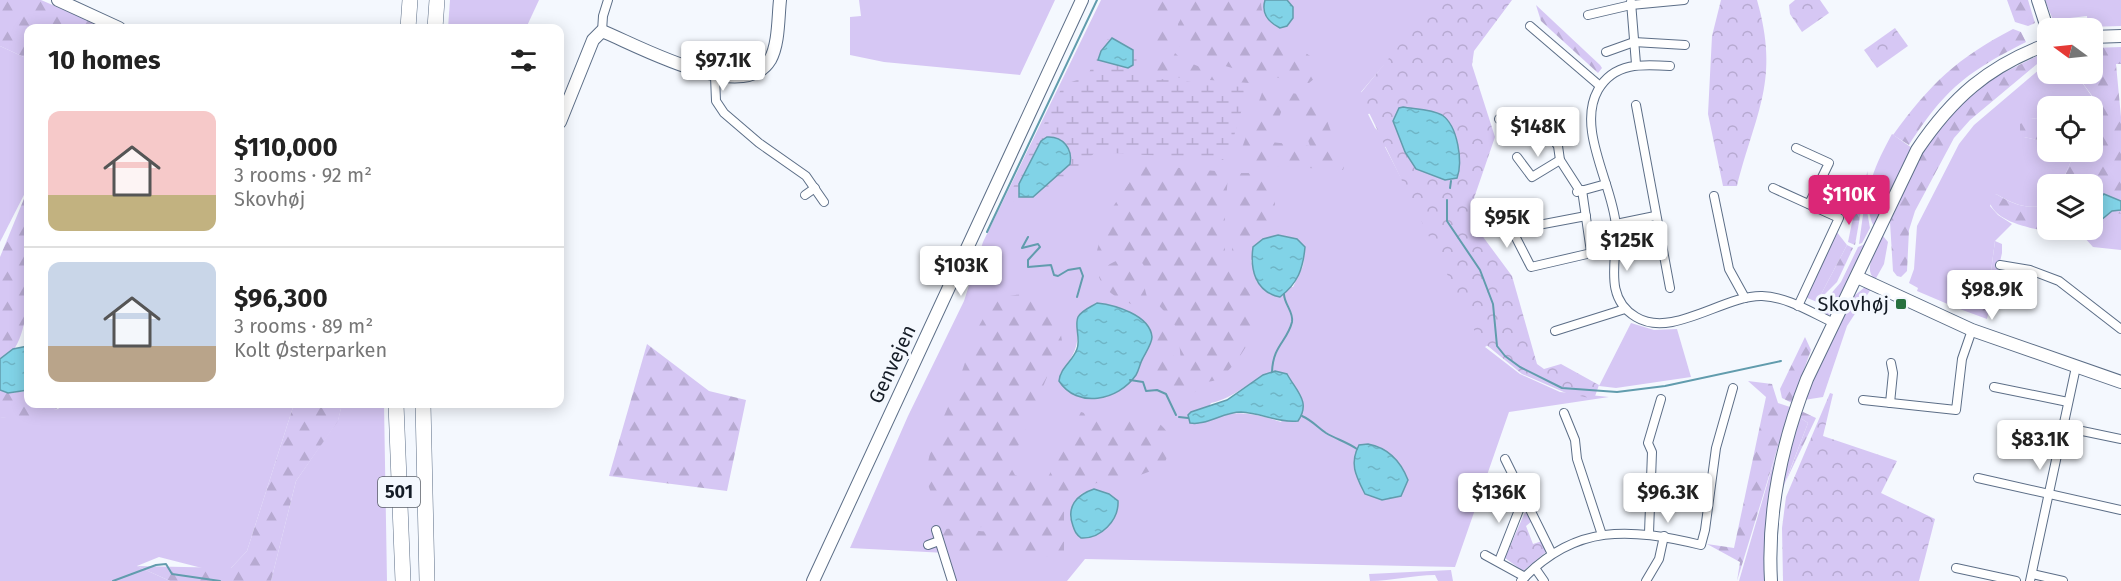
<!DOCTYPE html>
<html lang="en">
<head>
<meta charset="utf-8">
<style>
	body { margin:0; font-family:"Fira Sans",sans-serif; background:#f6f6f6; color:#222; height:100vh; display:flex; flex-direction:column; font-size:22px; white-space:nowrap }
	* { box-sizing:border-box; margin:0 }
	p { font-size:20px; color:#767676 }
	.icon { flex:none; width:33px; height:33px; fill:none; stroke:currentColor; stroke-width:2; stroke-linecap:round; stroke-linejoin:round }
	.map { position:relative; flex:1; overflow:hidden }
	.drawer { position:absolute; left:24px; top:24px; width:540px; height:384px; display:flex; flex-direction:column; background:#fff; border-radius:12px; box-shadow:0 3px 15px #0003 }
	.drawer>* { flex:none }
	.needle { width:39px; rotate:285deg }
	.tools { position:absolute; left:2037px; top:18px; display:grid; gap:12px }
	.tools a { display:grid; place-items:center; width:66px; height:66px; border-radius:12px; background:#fff; box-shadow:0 3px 15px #0003; font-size:30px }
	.price { position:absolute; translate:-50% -51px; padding:0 14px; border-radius:6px; background:#fff; color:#222; font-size:20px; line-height:39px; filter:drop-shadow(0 2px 3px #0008) }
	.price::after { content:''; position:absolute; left:50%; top:36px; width:18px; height:14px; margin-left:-9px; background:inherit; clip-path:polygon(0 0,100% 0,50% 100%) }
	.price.current { background:#db2777; color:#fff }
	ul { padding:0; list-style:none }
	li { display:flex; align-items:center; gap:18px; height:150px; padding:0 24px }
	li+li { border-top:2px solid #e0e0e0 }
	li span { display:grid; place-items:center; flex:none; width:168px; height:120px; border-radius:12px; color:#555 }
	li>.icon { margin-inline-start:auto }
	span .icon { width:72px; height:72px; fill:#fffc; stroke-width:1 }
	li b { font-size:26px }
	h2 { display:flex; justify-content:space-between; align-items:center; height:72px; padding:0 24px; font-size:26px }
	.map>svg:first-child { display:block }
	.grass { fill:#d6c7f4; fill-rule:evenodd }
	.forest { fill:url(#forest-firs); fill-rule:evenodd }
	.wetland { fill:url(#wetland-marsh); fill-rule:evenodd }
	.park { fill:url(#park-crowns) }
	.water { fill:url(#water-ripples); stroke:#619cad; stroke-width:1.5 }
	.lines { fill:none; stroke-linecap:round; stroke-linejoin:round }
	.stream { stroke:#619cad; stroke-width:2 }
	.street-casing { stroke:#5c6e87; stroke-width:10 }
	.secondary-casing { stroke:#5c6e87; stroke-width:14 }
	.highway-casing { stroke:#5c6e87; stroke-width:16 }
	.street { stroke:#fff; stroke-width:8 }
	.secondary { stroke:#fff; stroke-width:12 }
	.highway { stroke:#fff; stroke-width:15 }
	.poi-dot { fill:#28713f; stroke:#f4f8fe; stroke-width:2 }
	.labels { text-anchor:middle; stroke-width:6; stroke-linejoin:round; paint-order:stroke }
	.shield { fill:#f4f8fe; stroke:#585e67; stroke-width:1.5 }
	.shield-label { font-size:18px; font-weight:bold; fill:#151c26 }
	.poi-label { font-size:20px; fill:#151c26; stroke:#f4f8fe; text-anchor:end }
	.street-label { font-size:20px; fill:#151c26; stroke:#f4f8fe }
</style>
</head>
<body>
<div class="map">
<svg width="2121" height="581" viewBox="0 0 2121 581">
	<defs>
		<pattern id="forest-firs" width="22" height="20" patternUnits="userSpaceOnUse" patternTransform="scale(1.5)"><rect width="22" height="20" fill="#d6c7f4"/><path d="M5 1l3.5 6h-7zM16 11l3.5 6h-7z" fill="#b7aad1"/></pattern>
		<pattern id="wetland-marsh" width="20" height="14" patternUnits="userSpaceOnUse" patternTransform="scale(1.5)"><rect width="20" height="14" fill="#d6c7f4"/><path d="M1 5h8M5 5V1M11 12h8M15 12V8" fill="none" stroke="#b7aad1"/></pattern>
		<pattern id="park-crowns" width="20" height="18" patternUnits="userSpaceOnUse" patternTransform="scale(1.5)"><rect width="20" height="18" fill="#d6c7f4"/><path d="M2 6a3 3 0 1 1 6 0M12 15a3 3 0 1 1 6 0" fill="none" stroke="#b7aad1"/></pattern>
		<pattern id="water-ripples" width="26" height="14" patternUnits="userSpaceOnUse" patternTransform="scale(1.5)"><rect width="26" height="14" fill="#81d3e7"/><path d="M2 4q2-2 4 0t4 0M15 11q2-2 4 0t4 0" fill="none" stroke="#6fb5c6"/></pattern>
	</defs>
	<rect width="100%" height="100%" fill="#f4f8fe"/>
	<g class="grass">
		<path d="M450 0H539L526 28H448Z"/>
		<path d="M859 0H1055L1020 75 884 62 850 55V17L861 16Z"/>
		<path d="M1101 0H1265L1264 2 1293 7 1287 0H1437L1389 66 1384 65 1361 92 1383 111 1368 114 1375 128 1392 143 1385 147 1488 345 1485 347 1520 374 1560 392 1609 397 1509 412 1455 567 1085 559 1067 581H955L946 553 850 548 908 416 964 301 983 242ZM1305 247 1303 266 1293 287 1257 282 1251 260ZM1076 322 1141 360 1136 375 1112 394 1060 374C1073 356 1081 346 1076 322ZM1275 371 1287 374 1295 389 1281 422C1253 412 1226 408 1199 424L1211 403C1236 398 1251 379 1275 371ZM1094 489 1109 494 1081 538 1076 534 1070 517 1081 494Z"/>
		<path d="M2045 0H2121V26L2088 27 2087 16 2053 20Z"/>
		<path d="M0 46 28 59V187L0 242Z"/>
		<path d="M2047 63 2048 74H2076L2093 98 2088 106H2048L2047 120 2031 118 2024 137 2047 142 2048 152H2075L2061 184H2048L2047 204C2029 211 2013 204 1996 194L1990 206 1998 215 2012 224 1995 241 1991 271 1986 283 1974 289 1966 287 1957 296V308L1917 291 1918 288 1909 283 1914 269 1917 226 1959 144 1974 125Z"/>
		<path d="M1892 134 1912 148 1874 227C1859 195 1877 162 1892 134Z"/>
		<path d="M1865 200 1870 228 1862 243 1859 244Z"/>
		<path d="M2114 212 2121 214V250L2093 247 2084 237 2095 233Z"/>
		<path d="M1872 230 1833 313 1826 316 1816 311 1841 282 1858 247 1863 245Z"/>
		<path d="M1836 231 1847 245 1817 302 1805 297Z"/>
		<path d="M1883 236 1888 242 1884 264 1875 280C1862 268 1877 249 1883 236Z"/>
		<path d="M1865 287 1871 289 1847 326 1823 397 1804 400 1854 296Z"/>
		<path d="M1631 323 1654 330 1677 329 1691 377 1616 388 1599 386Z"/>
		<path d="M64 404H294L247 551 231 568H202L159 557 137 566 170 581H0V418L58 409Z"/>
		<path d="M342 404H384L387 581H271L296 481 338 420Z"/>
		<path d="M1799 417 1808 423 1778 501 1787 451Z"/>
		<path d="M1775 457 1769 504 1766 581H1739Z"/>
		<path d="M1451 570 1453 581H1438L1435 575C1413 575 1392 581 1370 581L1369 574Z"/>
	</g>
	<g class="forest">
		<path d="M0 0H41L106 28H28V59L0 46Z"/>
		<path d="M1160 0H1182C1177 12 1167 26 1169 40 1172 68 1226 72 1249 77V83L1157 76 1156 15Z"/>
		<path d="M1191 0H1261C1260 30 1292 43 1313 58L1315 78 1309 83C1281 79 1193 64 1177 44L1178 24Z"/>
		<path d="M2007 0H2028L2035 23 2028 26 2015 22Z"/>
		<path d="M1536 5 1600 65 1602 68 1598 73 1541 21Z"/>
		<path d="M2013 29 2021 32 2026 42C1967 72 1945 89 1909 145L1893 135C1930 84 1957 58 2013 29Z"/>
		<path d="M2121 47V64H2116L2121 117V214L2114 213 2095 233 2084 237C2059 232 1993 229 1989 199L1996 194C2012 204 2029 211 2047 204L2048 230H2092V184H2061L2075 152H2092V106H2088L2093 97 2076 74H2092L2093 48Z"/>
		<path d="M2039 55 2043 59 1970 120 1954 138 1915 211 1909 230 1907 271 1901 277 1897 276 1893 271 1890 222 1919 157 1945 118 1991 79Z"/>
		<path d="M1263 90 1318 96 1344 167 1343 170 1242 164 1239 156ZM1283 107 1297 108 1310 146 1270 142Z"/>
		<path d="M2031 118 2047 120V142L2024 137 2020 133V124Z"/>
		<path d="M1145 165 1228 172C1227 196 1222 236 1226 259 1230 279 1256 285 1257 319 1257 334 1232 372 1218 379 1207 385 1192 380 1184 373 1179 359 1181 345 1177 331 1173 316 1160 310 1153 297 1142 278 1154 268 1131 253L1106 257 1096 264 1094 262 1106 217 1140 167Z"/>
		<path d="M1868 171 1855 245 1848 242 1857 198Z"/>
		<path d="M1237 173H1265L1270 177 1275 204 1270 227 1232 252Z"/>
		<path d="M28 189C28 227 37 322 12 352 9 355 3 357 0 359V257Z"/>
		<path d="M1995 241 2002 244V253L1987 319 1957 308V296L1966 287 1974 289 1986 283 1991 271Z"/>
		<path d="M1847 245 1853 248 1837 282 1817 302Z"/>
		<path d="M1119 260C1152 264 1137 288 1155 312 1135 305 1107 299 1099 277 1104 268 1109 263 1119 260Z"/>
		<path d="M1027 293 1046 300 1060 329 1062 341 1010 466 1015 475 1038 484C1032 497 1024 509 1012 518 993 531 958 530 940 516L925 477 932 443 956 389 975 333 989 308 999 298Z"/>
		<path d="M1164 320C1183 347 1161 374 1199 390 1183 399 1170 400 1158 385 1153 379 1150 376 1151 368 1152 353 1157 336 1160 321Z"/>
		<path d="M1805 337 1811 350 1792 403 1782 398 1780 389Z"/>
		<path d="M647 344 709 391 746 400 727 491 609 476Z"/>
		<path d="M1748 381 1772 384 1778 403 1790 407 1737 581 1740 562 1707 544 1734 548 1766 397Z"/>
		<path d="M0 390 8 393 28 391V404H64L46 415 0 418Z"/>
		<path d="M294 404H342L338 421 296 481 271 581H170L137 566 231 568 247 551Z"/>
		<path d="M1801 411 1816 418 1786 481 1808 423 1799 417Z"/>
		<path d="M1081 412 1098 417 1154 421C1174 430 1173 450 1162 467L1110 486 1097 483 1083 486 1067 502 1064 509V557L948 552 942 532 945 529C987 527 996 545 1032 509Z"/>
	</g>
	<path class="wetland" d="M1113 37 1123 40 1137 51 1136 71 1140 77 1242 87 1246 95 1227 160 1096 152 1034 202 1028 205 1013 201 1009 196 1063 85 1088 76 1100 43ZM1125 43 1134 52 1133 65 1128 68 1103 63ZM1042 141 1070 164 1033 197 1018 192 1019 184Z"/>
	<g class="park">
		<path d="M1436 0H1512L1474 51 1472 65 1495 137 1472 204 1475 226 1512 276 1537 364 1544 369 1561 364 1599 385 1594 399 1566 393 1522 374 1478 338 1360 94Z"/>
		<path d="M1721 0H1757C1780 81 1756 111 1737 186H1723L1708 114 1712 36Z"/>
		<path d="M1795 0H1820L1829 13 1802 32 1790 14 1789 5Z"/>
		<path d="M1895 28 1908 46 1877 68 1864 50Z"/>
		<path d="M1830 393 1833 394 1823 436 1897 461 1881 493 1935 519 1919 581H1783L1782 528 1786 497Z"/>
		<path d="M1525 512 1532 521 1526 526 1533 544 1542 541 1546 552 1523 571 1505 558Z"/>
	</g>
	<g class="water">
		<path d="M1265 0H1287L1293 7V18L1287 26 1280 28C1268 22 1261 14 1265 0Z"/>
		<path d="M1112 38 1133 50V65L1128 68 1098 60 1101 51Z"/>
		<path d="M1403 107C1414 109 1432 109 1442 115 1458 126 1463 162 1457 178L1445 180 1416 169 1405 152 1393 121 1399 108Z"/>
		<path d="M1047 137C1063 136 1073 149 1070 164L1033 197H1019V184L1041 141Z"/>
		<path d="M2104 194 2121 201V210L2112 211 2100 221 2097 217 2098 200Z"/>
		<path d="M1278 235 1297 239 1305 247C1303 269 1298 283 1280 297 1255 292 1250 269 1253 247L1263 239Z"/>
		<path d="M1097 303C1115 305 1150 315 1152 337 1152 343 1146 352 1143 358 1140 363 1139 370 1136 375 1118 401 1077 409 1059 381 1060 368 1073 361 1077 349 1081 338 1074 326 1078 317 1082 310 1091 307 1097 303Z"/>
		<path d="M28 346V390L8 393 0 390V359L13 349Z"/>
		<path d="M1275 371 1287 374C1297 392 1311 402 1298 421 1277 423 1262 413 1241 412 1223 412 1206 426 1190 423L1188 415 1191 412 1227 400 1263 375Z"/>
		<path d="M1368 444C1389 448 1401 462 1408 480L1401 496 1382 500 1365 494C1356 476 1349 464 1359 445Z"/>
		<path d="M1094 489 1109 494 1118 501C1119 520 1101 539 1081 538 1076 534 1075 532 1073 526 1066 507 1076 495 1094 489Z"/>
	</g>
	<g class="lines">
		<g class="stream">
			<path d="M1450 188 1451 181"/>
			<path d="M1447 200V221L1480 270 1493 304 1497 346 1505 356 1520 367 1562 388 1617 392 1665 386 1781 361"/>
			<path d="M987 232 1097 0"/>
			<path d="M1028 237 1022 248 1038 244 1040 247 1028 260V267L1051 265 1054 275 1058 276 1068 270 1080 268 1083 276 1077 297"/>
			<path d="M1272 372C1273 345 1287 342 1292 322 1294 312 1284 304 1284 294"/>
			<path d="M1130 380 1143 382 1146 391 1157 390 1166 394 1176 415"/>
			<path d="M1302 416C1313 421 1317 427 1326 433 1336 439 1347 442 1357 449"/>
			<path d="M1179 417 1188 418"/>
			<path d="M113 581 156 565 166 564 172 574 220 581"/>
		</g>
		<g class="street-casing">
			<g id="street">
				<path d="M1631 2 1636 64"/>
				<path d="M1588 15 1631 5 1684 0"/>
				<path d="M1530 26 1600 86"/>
				<path d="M602 31 603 16 608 0"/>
				<path d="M1606 52 1634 42 1685 45"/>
				<path d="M1670 66C1643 64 1614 62 1598 90 1576 129 1613 185 1616 226 1618 258 1602 297 1636 317 1672 339 1724 295 1762 296 1788 297 1812 313 1834 323"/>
				<path d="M715 76 716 101 724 113 759 143 806 176 824 202"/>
				<path d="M1636 105 1670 288"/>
				<path d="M1499 119 1526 121 1548 132 1558 146 1560 160 1580 191"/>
				<path d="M1796 148 1829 163 1809 204"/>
				<path d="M1517 157 1532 177 1560 160"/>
				<path d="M1773 188 1839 218 1798 306"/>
				<path d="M1582 190 1591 252"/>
				<path d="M1577 192 1606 184"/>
				<path d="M805 195 815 188"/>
				<path d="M1714 196 1729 269 1745 298"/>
				<path d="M1586 216 1512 230 1531 267 1600 251"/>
				<path d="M1616 224 1655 216"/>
				<path d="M2000 265 2030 270 2059 281 2121 329"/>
				<path d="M1555 331 1625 309"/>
				<path d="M1994 387 2068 402"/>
				<path d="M1863 400 1956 410 1962 359 1972 330"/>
				<path d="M1890 403 1893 373 1891 363"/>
				<path d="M1564 413 1575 440 1577 459 1602 535"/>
				<path d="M2063 427 2121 439"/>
				<path d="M1505 459 1552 554"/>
				<path d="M1978 478 2121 510"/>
				<path d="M936 530 952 581"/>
				<path d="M1649 533 1652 452 1648 443 1661 399"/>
				<path d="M928 545 939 541"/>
				<path d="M1485 555 1525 577"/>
				<path d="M1499 561 1519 510 1525 503"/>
				<path d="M1535 568 1544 581"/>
				<path d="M1956 568 2016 581"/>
				<path d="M2032 574 2063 581"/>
				<path d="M1521 581C1575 523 1630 528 1701 545L1705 530 1716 448 1733 388"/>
				<path d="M1646 581 1659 559 1664 536"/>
				<path d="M2030 581 2076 367"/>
			</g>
		</g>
		<g class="secondary-casing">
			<g id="secondary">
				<path d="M58 0 119 28"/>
				<path d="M2038 0 2048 31"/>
				<path d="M2092 37 2121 36"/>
				<path d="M560 122 593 40 602 31C637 45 743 105 770 60 779 44 778 18 780 0"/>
				<path d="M1857 277 1972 330 2121 382"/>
				<path d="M813 581 1082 0"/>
				<path d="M1771 581C1767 511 1782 443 1807 379L1917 150C1952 98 1988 66 2048 44"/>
			</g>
		</g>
		<g class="highway-casing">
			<g id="highway">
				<path d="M408 28 410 0"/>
				<path d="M435 28 437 0"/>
				<path d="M396 404 403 581"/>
				<path d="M423 404 427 581"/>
			</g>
		</g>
		<use href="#street" class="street"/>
		<use href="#secondary" class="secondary"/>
		<use href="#highway" class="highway"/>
	</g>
	<rect class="poi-dot" x="1895" y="298" width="12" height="12" rx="3"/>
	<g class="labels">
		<rect class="shield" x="378" y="477" width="42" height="30" rx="4.5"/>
		<g class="shield-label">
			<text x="399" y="498">501</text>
		</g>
		<g class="poi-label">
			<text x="1889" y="311">Skovhøj</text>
		</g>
		<g class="street-label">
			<text transform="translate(892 364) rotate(-65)" y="7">Genvejen</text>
		</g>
	</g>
</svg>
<div class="tools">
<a><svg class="needle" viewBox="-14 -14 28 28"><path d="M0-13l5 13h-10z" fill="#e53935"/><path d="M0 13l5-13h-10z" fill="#767676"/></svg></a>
<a><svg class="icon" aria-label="locate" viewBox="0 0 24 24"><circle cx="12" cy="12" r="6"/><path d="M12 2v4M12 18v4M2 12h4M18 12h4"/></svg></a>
<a><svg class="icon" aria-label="layers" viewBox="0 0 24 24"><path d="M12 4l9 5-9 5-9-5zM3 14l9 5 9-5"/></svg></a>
</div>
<b class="price" style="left:723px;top:92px">$97.1K</b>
<b class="price" style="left:1538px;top:158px">$148K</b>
<b class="price current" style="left:1849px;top:226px">$110K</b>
<b class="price" style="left:1507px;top:249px">$95K</b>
<b class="price" style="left:1627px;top:272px">$125K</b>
<b class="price" style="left:961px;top:297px">$103K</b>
<b class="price" style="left:1992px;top:321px">$98.9K</b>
<b class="price" style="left:2040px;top:471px">$83.1K</b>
<b class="price" style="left:1499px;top:524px">$136K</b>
<b class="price" style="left:1668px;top:524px">$96.3K</b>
<section class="drawer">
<h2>10 homes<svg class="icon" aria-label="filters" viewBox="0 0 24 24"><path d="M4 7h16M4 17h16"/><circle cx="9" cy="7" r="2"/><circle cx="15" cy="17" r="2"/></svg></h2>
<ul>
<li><span style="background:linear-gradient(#f6c9c9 70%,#c2b280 0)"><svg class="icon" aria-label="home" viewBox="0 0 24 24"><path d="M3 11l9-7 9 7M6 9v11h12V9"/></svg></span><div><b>$110,000</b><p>3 rooms · 92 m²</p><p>Skovhøj</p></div></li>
<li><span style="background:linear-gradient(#c9d6e8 70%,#b9a48a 0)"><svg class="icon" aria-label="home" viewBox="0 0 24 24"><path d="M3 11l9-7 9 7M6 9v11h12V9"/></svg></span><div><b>$96,300</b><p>3 rooms · 89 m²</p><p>Kolt Østerparken</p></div></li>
</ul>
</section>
</div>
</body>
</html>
